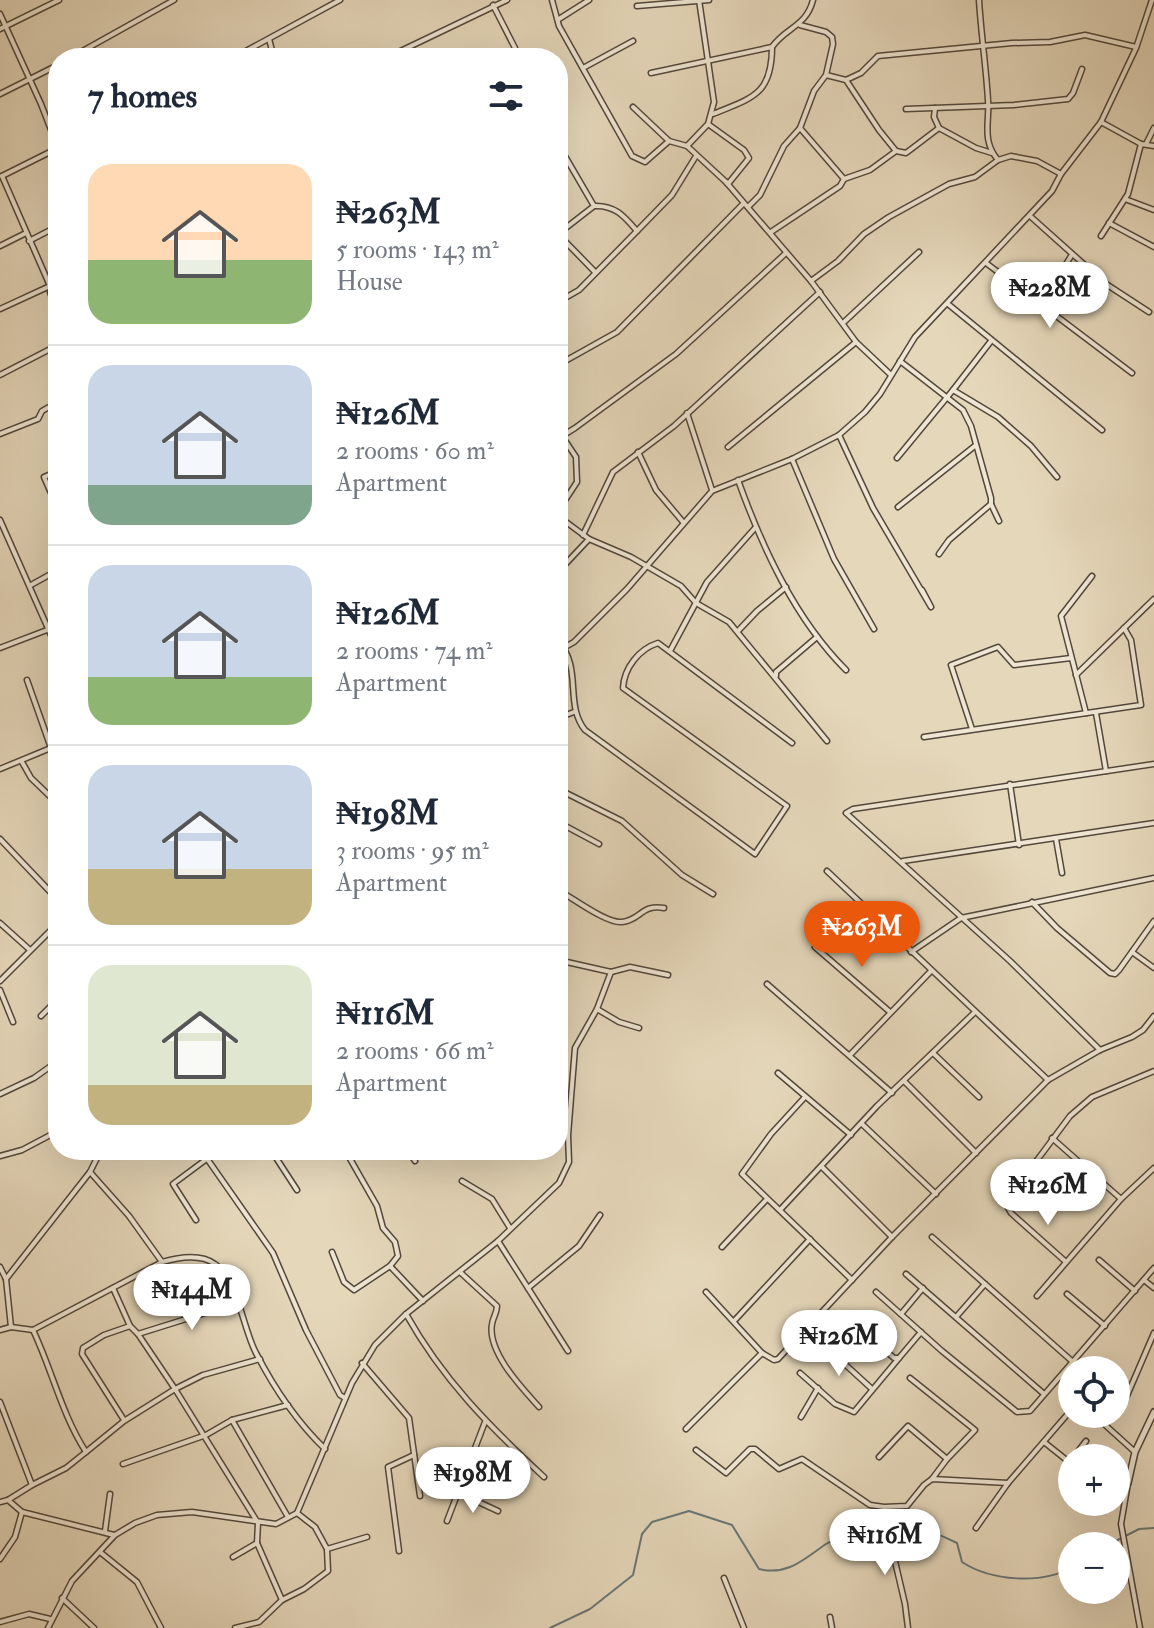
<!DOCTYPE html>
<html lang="en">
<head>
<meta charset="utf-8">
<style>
	body { margin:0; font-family:"IM FELL Double Pica",serif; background:#f2f2f3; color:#1f2937; height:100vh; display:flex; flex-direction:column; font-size:30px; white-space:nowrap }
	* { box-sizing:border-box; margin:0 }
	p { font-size:26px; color:#747a83 }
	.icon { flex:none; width:44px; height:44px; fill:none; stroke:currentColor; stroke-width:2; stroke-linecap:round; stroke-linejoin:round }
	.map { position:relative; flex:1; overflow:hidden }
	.details { position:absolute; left:48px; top:48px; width:520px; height:1112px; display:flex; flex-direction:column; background:#fff; border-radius:32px; box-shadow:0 8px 32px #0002 }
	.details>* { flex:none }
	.tools { position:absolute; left:1058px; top:1356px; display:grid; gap:16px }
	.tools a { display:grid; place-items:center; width:72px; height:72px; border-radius:50%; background:#fff; box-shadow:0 8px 32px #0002; font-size:40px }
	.price { position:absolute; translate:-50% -68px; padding:0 18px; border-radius:28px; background:#fff; color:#222; font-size:26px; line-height:52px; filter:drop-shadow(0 2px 4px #0008) }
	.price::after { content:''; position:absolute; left:50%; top:48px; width:24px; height:18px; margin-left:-12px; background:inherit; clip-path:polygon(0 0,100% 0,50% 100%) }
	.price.on { background:#ea580c; color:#fff }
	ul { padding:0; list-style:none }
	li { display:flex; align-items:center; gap:24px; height:200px; padding:0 40px }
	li+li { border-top:2px solid #e0e1e3 }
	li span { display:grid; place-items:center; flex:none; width:224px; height:160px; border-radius:24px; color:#555 }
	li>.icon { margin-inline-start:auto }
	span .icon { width:96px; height:96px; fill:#fffc; stroke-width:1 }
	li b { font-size:34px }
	h2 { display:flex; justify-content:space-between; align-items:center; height:96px; padding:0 40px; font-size:34px }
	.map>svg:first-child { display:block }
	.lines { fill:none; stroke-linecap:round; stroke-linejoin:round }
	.stream { stroke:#697876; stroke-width:2 }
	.minor-casing { stroke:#53483c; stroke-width:7 }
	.tertiary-casing { stroke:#53483c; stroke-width:8 }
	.minor { stroke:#eee5d2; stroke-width:4 }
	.tertiary { stroke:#eee5d2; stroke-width:5 }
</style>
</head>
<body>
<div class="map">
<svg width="1154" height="1628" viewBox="0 0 1154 1628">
	<rect width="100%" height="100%" fill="#e5d7ba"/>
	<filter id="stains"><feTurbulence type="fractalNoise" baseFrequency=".0025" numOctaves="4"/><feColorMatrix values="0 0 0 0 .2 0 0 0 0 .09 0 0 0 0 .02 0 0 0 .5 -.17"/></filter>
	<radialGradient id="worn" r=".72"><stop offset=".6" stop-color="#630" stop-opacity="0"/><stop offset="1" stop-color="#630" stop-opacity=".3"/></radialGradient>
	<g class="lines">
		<g class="stream">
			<path d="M1106 1546 1139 1529 1154 1528"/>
			<path d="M550 1628 590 1609 633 1575 642 1534 652 1522 689 1511 732 1525 759 1569C788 1576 804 1559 826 1544 834 1539 846 1537 855 1534 895 1522 920 1524 957 1543L962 1562C991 1581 1042 1585 1072 1567"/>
		</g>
		<g class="minor-casing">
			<g id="minor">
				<path d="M552 0 559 26 632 156 645 162 669 141"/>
				<path d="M979 0C981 33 986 67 988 100 990 121 981 140 998 160"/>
				<path d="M493 5 515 48 516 58"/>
				<path d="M637 6 709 0"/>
				<path d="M0 14 41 104 58 148"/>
				<path d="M559 19 589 0"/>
				<path d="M0 29 59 0"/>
				<path d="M269 39 274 58"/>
				<path d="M70 58 174 0"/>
				<path d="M233 58 340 0"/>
				<path d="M386 58 507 0"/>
				<path d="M583 68 633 41"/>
				<path d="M651 73 772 47C786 27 806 27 813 0"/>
				<path d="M826 75 846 80 879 130 896 151"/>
				<path d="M846 80 861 73 878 56 1012 43 1050 42 1085 35 1136 47"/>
				<path d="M0 94 58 65"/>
				<path d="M633 107 669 141 687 146 726 182 811 281 856 342 891 375"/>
				<path d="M935 108 934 117 939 128"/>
				<path d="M906 109 1014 105 1068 99 1073 93 1082 69"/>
				<path d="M713 114C752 98 772 95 772 47"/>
				<path d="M1101 122 1141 144 1154 146"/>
				<path d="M708 124 744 150 749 158 728 184 726 182"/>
				<path d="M800 128 844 179"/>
				<path d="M1146 144 1154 128"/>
				<path d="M687 146 708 124 714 102 699 0"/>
				<path d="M2 176 50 286V292L58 314"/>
				<path d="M2 176 58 148"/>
				<path d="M1125 199 1154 210"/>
				<path d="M594 206C615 205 624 216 637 231"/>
				<path d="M748 207 760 195 784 146 800 128 814 91 826 75 833 44 832 37 826 32 800 25"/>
				<path d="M1030 216 1106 284 1149 312"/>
				<path d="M1109 223 1154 247"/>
				<path d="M771 232 840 186 844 179 870 170 896 151 906 153 939 128 976 148 992 153"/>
				<path d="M558 234 594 206 562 151"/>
				<path d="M558 234 595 272"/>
				<path d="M1101 236 1128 194 1141 144"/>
				<path d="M29 241 58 226"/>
				<path d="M0 246 26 233"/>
				<path d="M986 263 1132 373"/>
				<path d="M811 281 838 261 864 234 889 217 949 184 975 177 998 160 1011 156 1037 161 1061 174"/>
				<path d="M558 302 579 290 637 231 672 195 696 156"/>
				<path d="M948 304 1102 430"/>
				<path d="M1040 306 1071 256"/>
				<path d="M0 309 50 286"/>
				<path d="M843 323 919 252"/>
				<path d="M900 361 963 410 971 426 991 498V504L949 540 939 554"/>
				<path d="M558 365 617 332 743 204"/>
				<path d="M0 375 58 345"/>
				<path d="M953 390 991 341"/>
				<path d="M687 413 712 490"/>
				<path d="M558 430 576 457 577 482 558 511"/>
				<path d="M561 432 567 433 575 428 676 354 786 253"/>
				<path d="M0 434 38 419 42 411 58 402"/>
				<path d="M839 435 873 508 931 607 922 590"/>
				<path d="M728 447 856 342"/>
				<path d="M638 452 656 490 683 522"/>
				<path d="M897 458 953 390 998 417 1031 446 1057 477"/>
				<path d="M792 459 834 559 874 629"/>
				<path d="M58 471 44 477 58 509"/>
				<path d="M738 480C762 547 795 619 846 670"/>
				<path d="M991 504 999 521"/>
				<path d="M898 507 976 445"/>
				<path d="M558 516 589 539 631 557 681 586 696 603 729 622 827 741"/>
				<path d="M0 520 58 651"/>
				<path d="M583 535 613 472 674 426 820 292"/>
				<path d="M558 572 589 539"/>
				<path d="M31 585 58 570"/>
				<path d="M738 631 757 611 786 587"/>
				<path d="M558 641C583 668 564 704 585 730L755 854 787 806 623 688C624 668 639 649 658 643L792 743"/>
				<path d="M0 648 47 630"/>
				<path d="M558 651 574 642 627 589 712 491 792 459 839 435 865 412 880 394 915 337 1052 191 1061 174 1101 122 1136 48 1152 0"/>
				<path d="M670 651 707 582 755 528"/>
				<path d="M1076 675 1154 599"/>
				<path d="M776 676V672L817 637"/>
				<path d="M27 680 51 748"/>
				<path d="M1086 713 1061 616 1092 576"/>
				<path d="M1096 713 1106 771"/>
				<path d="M558 718 574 712"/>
				<path d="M972 729 951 665 998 647 1014 665 1071 658"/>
				<path d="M924 737 1141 705 1131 640 1124 628"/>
				<path d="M22 762 31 778 58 804"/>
				<path d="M0 769 58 745"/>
				<path d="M1010 784 1019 845"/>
				<path d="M558 789 622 821 682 875 713 894"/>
				<path d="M558 822 599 844"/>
				<path d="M0 839 58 900"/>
				<path d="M1056 839 1062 873"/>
				<path d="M903 861 1154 823"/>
				<path d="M827 871 1048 1080"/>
				<path d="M558 890C573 898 607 924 622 922 641 920 641 904 664 908"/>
				<path d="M1032 902 1057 928 1110 973 1115 974 1119 970 1154 921"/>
				<path d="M0 923 30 950"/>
				<path d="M815 947 890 1012"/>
				<path d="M911 952 961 918 1154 878"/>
				<path d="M1132 952 1154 968"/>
				<path d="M558 960 611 972 630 967 668 975"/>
				<path d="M0 981 58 923"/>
				<path d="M767 984 892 1093"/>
				<path d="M0 990 13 1022"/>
				<path d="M597 1009 619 1022 639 1028"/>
				<path d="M41 1016 58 999"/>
				<path d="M1100 1050 1010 961 846 813 853 809 1154 764"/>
				<path d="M933 1053 979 1097"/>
				<path d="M850 1055 931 971"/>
				<path d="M778 1073 851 1135"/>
				<path d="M904 1081 976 1153"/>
				<path d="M0 1094 34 1078 58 1061"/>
				<path d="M805 1097 771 1134 742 1174 852 1280"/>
				<path d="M862 1124 936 1194"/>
				<path d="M1052 1138 1121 1199 1154 1168"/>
				<path d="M201 1150 273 1253 306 1330 340 1395 345 1398"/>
				<path d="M271 1150 297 1190"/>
				<path d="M345 1150 377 1206 383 1228 395 1242 398 1256 390 1266"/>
				<path d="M408 1150 415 1161"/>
				<path d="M0 1156 22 1150 58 1131"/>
				<path d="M822 1167 892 1237"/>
				<path d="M462 1181 492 1199 510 1228"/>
				<path d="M780 1210 877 1106 974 1013"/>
				<path d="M196 1220 173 1184 208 1158"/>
				<path d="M932 1237 1073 1362"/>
				<path d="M498 1241 568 1351"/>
				<path d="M722 1247 767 1199"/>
				<path d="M332 1252 344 1282 354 1290 390 1266 423 1301"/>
				<path d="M1099 1260 1135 1291"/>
				<path d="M162 1262C179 1257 200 1253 215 1264 238 1280 243 1329 256 1353 274 1388 297 1422 325 1449"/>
				<path d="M1066 1262 1011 1213 1007 1206 1008 1199 1070 1116 1092 1097 1154 1071"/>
				<path d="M0 1267 6 1279 11 1327"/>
				<path d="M461 1273 497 1306C497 1313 493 1317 492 1324 487 1352 522 1388 539 1407"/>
				<path d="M906 1274 1044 1394"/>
				<path d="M6 1279 90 1172 101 1150"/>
				<path d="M1144 1280 1154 1288"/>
				<path d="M113 1288 130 1326 104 1335 83 1348 82 1354 124 1420"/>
				<path d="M528 1288 579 1246 600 1215"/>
				<path d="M706 1292 762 1353 774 1360 778 1359 892 1237 1048 1080 1100 1050 1132 1037 1143 1030 1154 1016"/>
				<path d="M876 1292 942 1351 1017 1412 1030 1411 1154 1268"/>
				<path d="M1067 1294 1105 1326"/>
				<path d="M1037 1296 1121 1199"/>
				<path d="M406 1314C443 1380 489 1426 544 1477"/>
				<path d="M901 1314 923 1288"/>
				<path d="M956 1317 985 1284"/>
				<path d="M735 1320 810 1239"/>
				<path d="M850 1320 894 1358H899L921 1332"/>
				<path d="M130 1326 138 1334 175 1389 203 1375 260 1359"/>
				<path d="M0 1330 11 1327 33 1330 162 1262 129 1216 90 1172"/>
				<path d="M33 1330C52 1370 62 1415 86 1452L124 1421 175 1389 258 1523 257 1543 233 1557"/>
				<path d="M138 1334 237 1303"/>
				<path d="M825 1346 872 1389"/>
				<path d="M362 1363 409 1418 420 1496"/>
				<path d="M800 1373 835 1404 854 1412 899 1358"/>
				<path d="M910 1378 975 1430 947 1459 932 1479"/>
				<path d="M0 1402 32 1485 8 1500 0 1502"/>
				<path d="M1123 1405 1154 1333"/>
				<path d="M1093 1414 1135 1452"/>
				<path d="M801 1417 818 1388"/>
				<path d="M232 1420 288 1517"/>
				<path d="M686 1429 762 1353"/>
				<path d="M1044 1442 1069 1462 1072 1459"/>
				<path d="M696 1450 726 1473 750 1449H755L779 1469 802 1459 870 1505 884 1507 907 1506 924 1485 932 1479 1008 1483"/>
				<path d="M879 1457 908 1426 947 1459"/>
				<path d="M1073 1458 1086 1441"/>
				<path d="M123 1464 206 1435 232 1420 288 1405"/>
				<path d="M1128 1483 1121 1524 1140 1628"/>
				<path d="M32 1485 66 1468 86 1452"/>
				<path d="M459 1493 498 1511"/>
				<path d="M8 1500 22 1512 114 1535"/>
				<path d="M297 1513 315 1527 327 1549 367 1537"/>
				<path d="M447 1521 485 1422"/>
				<path d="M976 1528 1008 1483 1072 1409"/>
				<path d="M105 1531 110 1494"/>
				<path d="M848 1546 874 1540H890L905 1604 908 1628"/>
				<path d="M399 1551 388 1467 414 1455"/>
				<path d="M100 1552 137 1582 161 1628"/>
				<path d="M0 1559 15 1537 22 1512"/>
				<path d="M724 1578 744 1628"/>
				<path d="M62 1598 94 1628"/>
				<path d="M282 1600 304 1589 328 1571 327 1549"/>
				<path d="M830 1617 832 1628"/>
				<path d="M0 1622 29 1614 50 1619"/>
				<path d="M48 1628 72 1581 115 1535 135 1523 157 1515 192 1512 276 1524 297 1513 352 1383 375 1345 406 1314 498 1241 559 1183 569 1162 568 1135 575 1048 597 1009 611 972"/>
				<path d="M235 1628 259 1622 282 1600 257 1543"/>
			</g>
		</g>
		<g class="tertiary-casing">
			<path id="tertiary" d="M1128 1483 1135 1452 1154 1412"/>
		</g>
		<use href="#minor" class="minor"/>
		<use href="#tertiary" class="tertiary"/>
	</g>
	<rect width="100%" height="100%" filter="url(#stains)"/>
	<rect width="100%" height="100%" fill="url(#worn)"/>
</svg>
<div class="tools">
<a><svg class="icon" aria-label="locate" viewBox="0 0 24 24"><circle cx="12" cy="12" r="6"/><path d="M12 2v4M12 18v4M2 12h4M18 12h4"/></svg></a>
<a>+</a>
<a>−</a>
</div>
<b class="price" style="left:1050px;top:330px">₦228M</b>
<b class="price on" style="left:862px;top:969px">₦263M</b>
<b class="price" style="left:1048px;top:1227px">₦126M</b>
<b class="price" style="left:192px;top:1332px">₦144M</b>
<b class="price" style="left:839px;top:1378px">₦126M</b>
<b class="price" style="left:473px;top:1515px">₦198M</b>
<b class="price" style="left:885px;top:1577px">₦116M</b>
<section class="details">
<h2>7 homes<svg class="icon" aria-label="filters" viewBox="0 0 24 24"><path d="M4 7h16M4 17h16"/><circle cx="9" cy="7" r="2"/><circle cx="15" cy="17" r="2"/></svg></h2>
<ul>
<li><span style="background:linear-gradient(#ffd9b3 60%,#8fb573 0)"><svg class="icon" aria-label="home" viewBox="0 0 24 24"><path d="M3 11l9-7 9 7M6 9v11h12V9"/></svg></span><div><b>₦263M</b><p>5 rooms · 143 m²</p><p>House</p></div></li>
<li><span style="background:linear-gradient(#c9d6e8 75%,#7fa58c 0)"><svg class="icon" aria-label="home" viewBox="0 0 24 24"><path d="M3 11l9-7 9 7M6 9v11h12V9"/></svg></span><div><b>₦126M</b><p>2 rooms · 60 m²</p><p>Apartment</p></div></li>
<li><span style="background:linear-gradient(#c9d6e8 70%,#8fb573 0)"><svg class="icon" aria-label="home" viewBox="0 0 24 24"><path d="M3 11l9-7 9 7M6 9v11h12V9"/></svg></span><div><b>₦126M</b><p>2 rooms · 74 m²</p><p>Apartment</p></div></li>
<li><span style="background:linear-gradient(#c9d6e8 65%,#c2b280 0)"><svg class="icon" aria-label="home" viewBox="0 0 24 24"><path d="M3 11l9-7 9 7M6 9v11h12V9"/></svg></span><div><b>₦198M</b><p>3 rooms · 95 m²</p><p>Apartment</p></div></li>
<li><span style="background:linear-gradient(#dfe7d0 75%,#c2b280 0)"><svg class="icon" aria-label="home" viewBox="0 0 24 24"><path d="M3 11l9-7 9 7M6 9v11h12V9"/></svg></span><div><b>₦116M</b><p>2 rooms · 66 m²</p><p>Apartment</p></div></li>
</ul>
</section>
</div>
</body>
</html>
